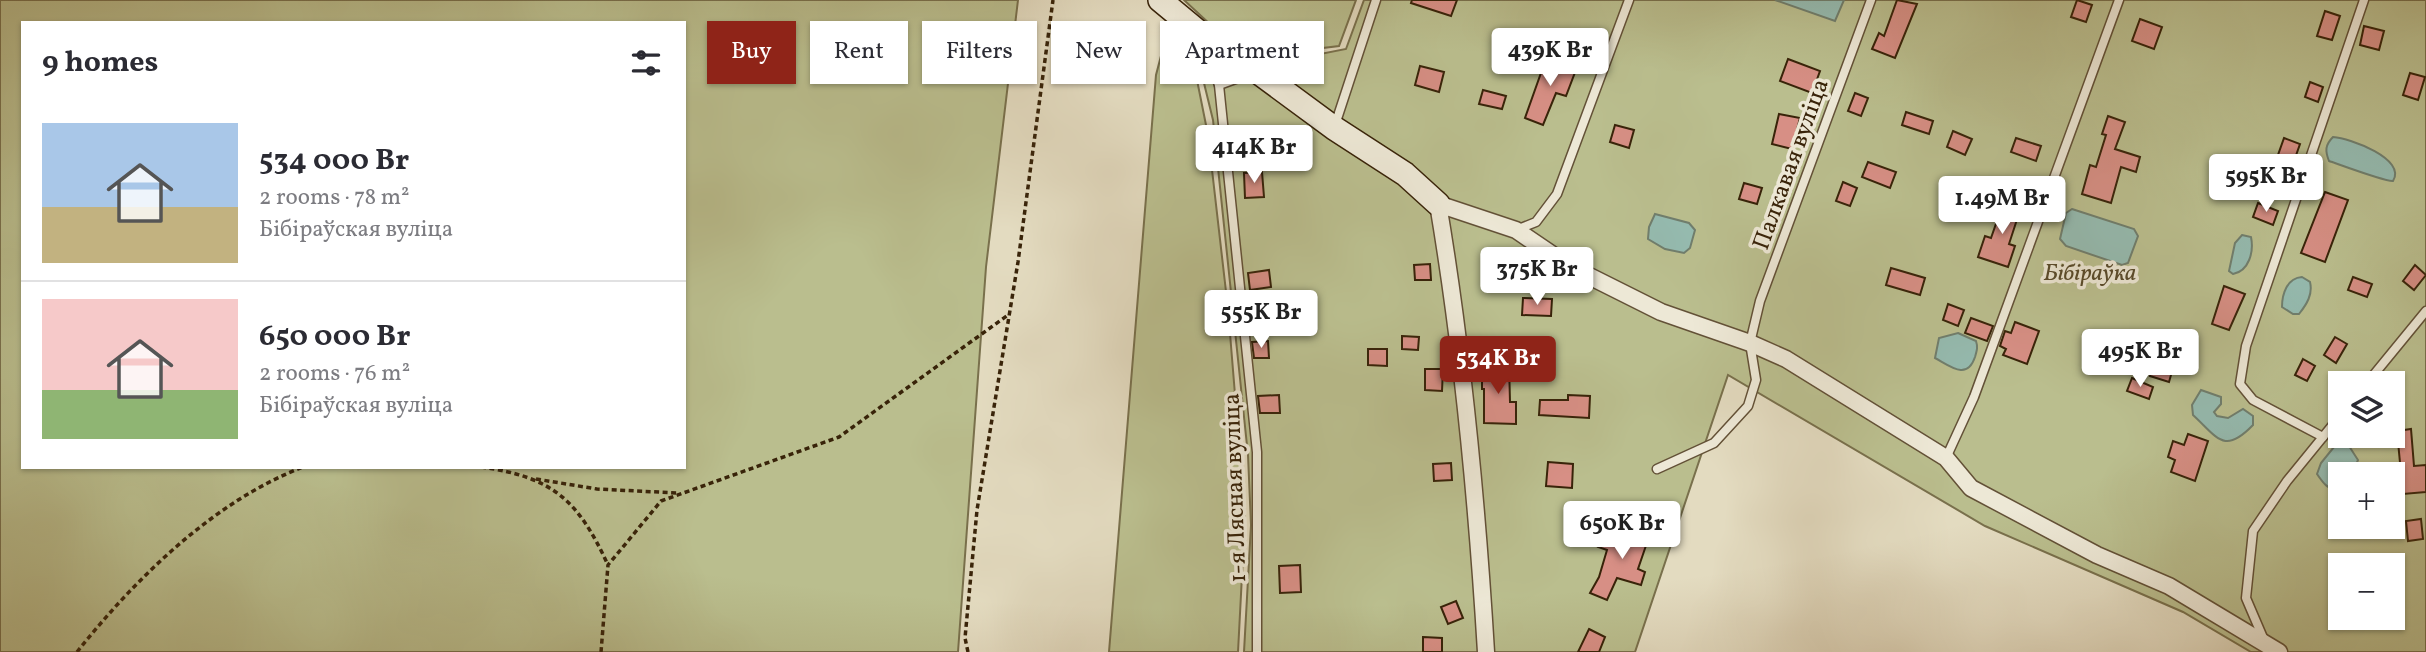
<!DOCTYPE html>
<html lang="en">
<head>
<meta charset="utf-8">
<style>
	body { margin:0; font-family:Vollkorn,serif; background:#f7f7f7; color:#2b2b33; height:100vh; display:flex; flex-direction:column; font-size:26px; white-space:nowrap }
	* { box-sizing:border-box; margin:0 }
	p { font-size:23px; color:#7c7c81 }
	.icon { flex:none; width:38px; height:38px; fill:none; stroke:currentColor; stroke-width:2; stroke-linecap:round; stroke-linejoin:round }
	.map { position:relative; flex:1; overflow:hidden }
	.side { position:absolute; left:21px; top:21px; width:665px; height:448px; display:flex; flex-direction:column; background:#fff; border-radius:0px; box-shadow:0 2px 5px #0004 }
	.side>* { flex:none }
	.banner { position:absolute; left:707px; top:21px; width:665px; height:63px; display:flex; gap:14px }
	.tools { position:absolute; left:2328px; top:371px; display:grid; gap:14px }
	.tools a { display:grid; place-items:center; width:77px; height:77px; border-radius:0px; background:#fff; box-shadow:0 2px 5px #0004; font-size:35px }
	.price { position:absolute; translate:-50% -60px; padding:0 16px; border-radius:7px; background:#fff; color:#222; font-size:23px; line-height:46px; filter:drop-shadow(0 2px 4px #0008) }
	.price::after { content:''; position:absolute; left:50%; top:42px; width:21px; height:16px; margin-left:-10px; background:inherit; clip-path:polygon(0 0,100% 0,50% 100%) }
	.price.current { background:#8f2418; color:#fff }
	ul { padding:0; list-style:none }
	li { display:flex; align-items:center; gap:21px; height:175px; padding:0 21px }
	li+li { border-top:2px solid #e1e1e2 }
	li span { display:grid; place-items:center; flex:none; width:196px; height:140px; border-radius:0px; color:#555 }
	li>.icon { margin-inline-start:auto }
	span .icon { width:84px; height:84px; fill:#fffc; stroke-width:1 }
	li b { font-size:30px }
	h2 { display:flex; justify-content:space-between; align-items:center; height:84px; padding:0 21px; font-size:30px }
	.tag { padding:0 24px; border-radius:0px; background:#fff; box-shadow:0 2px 5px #0004; font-size:24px; line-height:63px }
	.tag.current { background:#8f2418; color:#fff }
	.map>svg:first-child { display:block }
	.green { fill:#babe8e; stroke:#79704c; stroke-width:2; fill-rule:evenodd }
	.water { fill:#95bbb0; stroke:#707e6d; stroke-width:2 }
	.building { fill:#d78f85; stroke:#382309; stroke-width:2 }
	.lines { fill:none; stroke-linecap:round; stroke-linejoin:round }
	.lane-casing { stroke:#635137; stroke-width:11 }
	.street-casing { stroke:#635137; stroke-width:19 }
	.secondary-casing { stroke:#382309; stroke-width:26 }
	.path { stroke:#382309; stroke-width:3.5; stroke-dasharray:5 3.5; stroke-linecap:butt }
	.lane { stroke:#ede8d6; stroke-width:8 }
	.street { stroke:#ede8d6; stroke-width:16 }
	.secondary { stroke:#ede8d6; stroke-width:23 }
	.labels { text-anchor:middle; stroke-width:7; stroke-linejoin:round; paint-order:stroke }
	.street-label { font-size:24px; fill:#382309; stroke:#ede8d6 }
	.park-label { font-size:24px; font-style:italic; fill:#584a2a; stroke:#ede8d6 }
</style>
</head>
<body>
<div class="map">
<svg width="2426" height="652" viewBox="0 0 2426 652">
	<rect width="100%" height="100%" fill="#e3dbc0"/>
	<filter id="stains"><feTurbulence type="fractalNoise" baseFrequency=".00286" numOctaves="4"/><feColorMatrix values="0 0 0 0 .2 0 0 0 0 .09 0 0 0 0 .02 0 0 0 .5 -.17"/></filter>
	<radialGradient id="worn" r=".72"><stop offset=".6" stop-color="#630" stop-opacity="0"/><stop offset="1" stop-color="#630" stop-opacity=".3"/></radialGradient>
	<g class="green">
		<path d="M0 0H1018L986 267 958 652H0ZM23 23H684V467H23Z"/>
		<path d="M1184 0H1356L1339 46 1290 52 1227 40Z"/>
		<path d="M1364 0H2426V652H2251L2183 612 1985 526 1728 375 1635 652H1244L1251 525 1248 455 1213 120 1193 38 1290 60 1346 49ZM2340 383H2392V436H2340ZM2340 474H2392V527H2340ZM2340 565H2392V618H2340Z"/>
		<path d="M1171 18 1188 35 1208 135 1228 309 1245 517 1238 652H1109L1156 75Z"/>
	</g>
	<g class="water">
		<path d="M1775 0H1844L1835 21Z"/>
		<path d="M2333 137C2350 138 2407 159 2393 181 2386 182 2338 164 2329 161 2325 151 2325 145 2333 137Z"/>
		<path d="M2072 209 2134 229 2138 236 2128 263 2122 265 2066 246 2060 239 2066 213Z"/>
		<path d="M1655 214 1689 223 1695 230 1690 248 1684 253 1665 249 1648 239 1649 227Z"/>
		<path d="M2242 235 2251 237C2254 252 2249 271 2233 274L2229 271 2235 243Z"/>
		<path d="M2302 277 2310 282C2313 294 2307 304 2299 314H2293L2282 307C2282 294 2287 278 2302 277Z"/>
		<path d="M1958 333 1976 341C1978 347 1977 350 1975 357 1967 381 1950 366 1935 358L1939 338Z"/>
		<path d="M2201 390 2221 397V404L2214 412 2217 416 2228 418 2243 409 2253 416V425C2224 455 2218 438 2193 415L2192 405Z"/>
		<path d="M2338 442 2349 446 2358 460 2352 474H2340L2339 490C2328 490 2323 483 2317 474L2321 463Z"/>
	</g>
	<g class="building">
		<path d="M1412 0H1457L1451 16 1411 3Z"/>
		<path d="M1897 0 1917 4 1895 58 1872 49 1879 33 1884 36Z"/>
		<path d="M2077 0 2092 5 2086 22 2071 17Z"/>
		<path d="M2325 11 2340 16 2332 40 2317 36Z"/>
		<path d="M2140 19 2162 27 2154 49 2132 41Z"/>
		<path d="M2364 26 2384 31 2379 50 2360 45Z"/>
		<path d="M1547 56 1577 67 1566 96 1556 93 1543 125 1525 118Z"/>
		<path d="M1788 59 1820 71 1812 93 1780 81Z"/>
		<path d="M1420 66 1444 72 1439 92 1415 85Z"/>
		<path d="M2410 73 2425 77 2418 100 2403 95Z"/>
		<path d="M2310 82 2323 87 2318 102 2305 97Z"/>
		<path d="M1483 90 1506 96 1502 109 1479 104Z"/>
		<path d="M1855 93 1868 98 1861 116 1848 111Z"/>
		<path d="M1906 112 1933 121 1929 134 1902 125Z"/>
		<path d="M1779 114 1800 118 1792 149 1772 144Z"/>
		<path d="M2108 116 2125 122 2115 149 2140 157 2136 172 2121 167 2111 203 2082 194 2090 165 2096 167 2106 135 2102 134Z"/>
		<path d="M1615 125 1634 130 1629 148 1610 142Z"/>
		<path d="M1953 131 1972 139 1965 155 1947 147Z"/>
		<path d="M2016 138 2041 146 2036 161 2011 152Z"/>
		<path d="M2284 138 2300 144 2294 161 2278 155Z"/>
		<path d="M1868 162 1896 172 1890 188 1862 177Z"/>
		<path d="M1262 172 1264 197 1245 198 1244 173Z"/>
		<path d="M1843 182 1857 188 1850 206 1836 201Z"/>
		<path d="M1744 183 1762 188 1757 204 1739 199Z"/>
		<path d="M2325 192 2348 200 2325 262 2301 253Z"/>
		<path d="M2005 198 2022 204 2009 244 2015 246 2008 267 1978 257 1985 236 1991 238Z"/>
		<path d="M2258 203 2278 211 2273 225 2253 217Z"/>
		<path d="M1430 264 1431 280H1415L1414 265Z"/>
		<path d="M2415 265 2426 275 2414 290 2403 281Z"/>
		<path d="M1891 268 1925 278 1920 295 1886 285Z"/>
		<path d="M1269 270 1271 287 1250 290 1248 273Z"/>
		<path d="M2353 277 2372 284 2367 297 2348 290Z"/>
		<path d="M2224 286 2245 294 2229 330 2212 324Z"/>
		<path d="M1523 298 1552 299 1551 316 1522 315Z"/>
		<path d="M1948 304 1964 310 1958 326 1943 320Z"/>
		<path d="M1971 318 1993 326 1987 341 1965 333Z"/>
		<path d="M2015 322 2039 331 2027 364 2003 355 2006 349 2000 346 2005 331 2011 333Z"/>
		<path d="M1402 336 1419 337 1418 350 1402 349Z"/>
		<path d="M2335 337 2347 344 2336 363 2324 355Z"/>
		<path d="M1268 341 1269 358H1254L1252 342Z"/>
		<path d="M1368 349H1387V366L1368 365Z"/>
		<path d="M2303 359 2315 366 2307 381 2295 375Z"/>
		<path d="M2154 362 2173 368 2169 382 2150 376Z"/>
		<path d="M1491 363H1509L1510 402H1516V424L1484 423V389H1482V373H1491Z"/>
		<path d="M1425 369H1443L1442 391 1425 390Z"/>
		<path d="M2132 378 2153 387 2149 399 2127 391Z"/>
		<path d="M1279 395 1280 413H1260L1258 396Z"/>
		<path d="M1568 395 1590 396 1589 418 1539 415 1540 400H1568Z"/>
		<path d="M2411 429 2414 466 2426 465V492L2403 494 2397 431Z"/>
		<path d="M2188 434 2208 441 2195 481 2171 472 2175 460 2168 457 2173 441 2184 445Z"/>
		<path d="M1548 462 1573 464 1572 488 1546 486Z"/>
		<path d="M1451 463 1452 480 1434 481 1433 464Z"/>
		<path d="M2421 519 2423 539 2408 541 2406 521Z"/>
		<path d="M1637 523 1652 528 1638 569 1645 572 1641 585 1617 578 1607 600 1590 593 1599 577 1607 550 1598 547 1604 533 1630 544Z"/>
		<path d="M1300 565 1301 592 1280 593 1279 566Z"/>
		<path d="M1456 601 1463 618 1448 624 1441 607Z"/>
		<path d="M1589 629 1605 637 1599 652H1578Z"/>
		<path d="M1423 637 1442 638V652H1423Z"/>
	</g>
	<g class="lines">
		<g class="lane-casing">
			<g id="lane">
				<path d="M1204 44 1219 85 1257 452V652"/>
				<path d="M1219 85 1252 73"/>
				<path d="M1335 125 1376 0"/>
				<path d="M1516 230 1536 222 1557 194 1629 0"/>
				<path d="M2367 383 2426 311"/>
				<path d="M2323 437 2253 400 2240 384 2246 346 2364 0"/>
				<path d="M1946 458 1974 397 2119 0"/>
				<path d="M1657 469 1714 443 1748 406 1756 380 1750 343 1760 301 1871 0"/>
				<path d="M2264 640 2246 598 2253 531 2287 481 2340 416"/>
			</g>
		</g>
		<g class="street-casing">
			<path id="street" d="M1486 652C1477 502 1463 352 1438 204L1516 230 1569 266 1661 312 1750 343 1786 359 1946 458 1971 488 2097 555 2169 586 2279 652"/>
		</g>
		<g class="secondary-casing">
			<path id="secondary" d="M1160 0 1201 34 1258 72 1334 128 1405 174 1438 204"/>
		</g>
		<g class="path">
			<path d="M481 467C553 477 578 500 608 565"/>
			<path d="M536 479 597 489 678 493"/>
			<path d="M77 652C135 579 214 501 303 467"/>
			<path d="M601 652 608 565 661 501 839 437 1008 315"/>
			<path d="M968 652 965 638 977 510 1018 262 1053 0"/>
		</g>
		<use href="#lane" class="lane"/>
		<use href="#street" class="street"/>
		<use href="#secondary" class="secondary"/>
	</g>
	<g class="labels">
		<g class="street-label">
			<text transform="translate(1790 164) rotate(-70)" y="8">Палкавая вуліца</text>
			<text transform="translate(1234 488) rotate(-92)" y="8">1-я Лясная вуліца</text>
		</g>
		<g class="park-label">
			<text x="2090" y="280">Бібіраўка</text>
		</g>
	</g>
	<rect width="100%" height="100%" filter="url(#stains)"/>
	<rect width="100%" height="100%" fill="url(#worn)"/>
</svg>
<div class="tools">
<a><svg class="icon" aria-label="layers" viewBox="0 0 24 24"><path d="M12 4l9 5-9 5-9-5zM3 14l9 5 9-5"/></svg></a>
<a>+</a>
<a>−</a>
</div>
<b class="price" style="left:1550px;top:88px">439K Br</b>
<b class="price" style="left:1254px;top:185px">414K Br</b>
<b class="price" style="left:2266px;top:214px">595K Br</b>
<b class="price" style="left:2002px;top:236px">1.49M Br</b>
<b class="price" style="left:1537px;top:307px">375K Br</b>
<b class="price" style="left:1261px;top:350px">555K Br</b>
<b class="price" style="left:2140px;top:389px">495K Br</b>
<b class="price current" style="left:1498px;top:396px">534K Br</b>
<b class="price" style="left:1622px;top:561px">650K Br</b>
<div class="banner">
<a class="tag current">Buy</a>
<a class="tag">Rent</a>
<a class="tag">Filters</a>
<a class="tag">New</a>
<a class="tag">Apartment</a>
</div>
<section class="side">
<h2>9 homes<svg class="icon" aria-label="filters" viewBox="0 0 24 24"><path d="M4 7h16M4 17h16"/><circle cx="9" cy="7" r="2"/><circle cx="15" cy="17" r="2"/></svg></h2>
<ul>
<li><span style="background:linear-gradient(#a9c7e8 60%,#c2b280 0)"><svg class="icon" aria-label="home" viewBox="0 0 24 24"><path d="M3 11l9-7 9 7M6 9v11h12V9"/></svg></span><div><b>534 000 Br</b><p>2 rooms · 78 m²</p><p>Бібіраўская вуліца</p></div></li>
<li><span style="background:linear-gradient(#f6c9c9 65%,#8fb573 0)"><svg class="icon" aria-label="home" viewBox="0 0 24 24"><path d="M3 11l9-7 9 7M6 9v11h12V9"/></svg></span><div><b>650 000 Br</b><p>2 rooms · 76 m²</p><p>Бібіраўская вуліца</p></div></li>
</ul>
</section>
</div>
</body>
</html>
